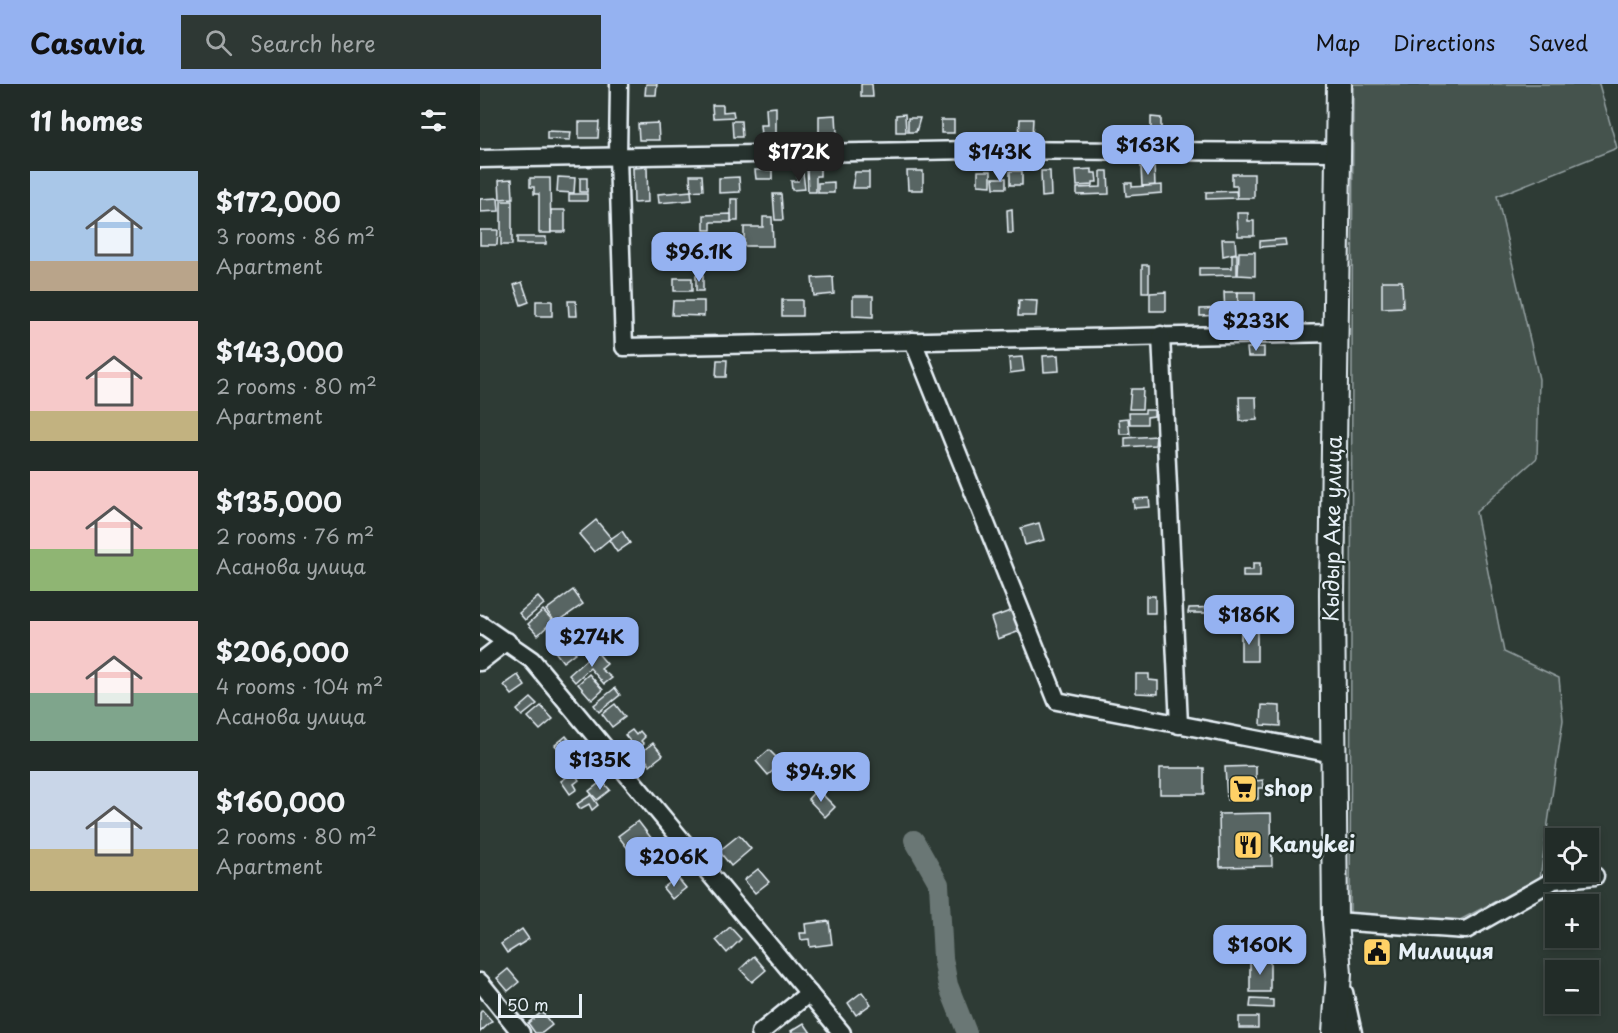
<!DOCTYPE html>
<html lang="en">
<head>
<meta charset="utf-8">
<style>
	body { margin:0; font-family:"Playpen Sans",sans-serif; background:#2e3834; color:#f1f3f6; height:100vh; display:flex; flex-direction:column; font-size:22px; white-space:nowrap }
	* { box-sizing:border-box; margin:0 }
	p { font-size:20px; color:#a2a7a8 }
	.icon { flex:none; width:33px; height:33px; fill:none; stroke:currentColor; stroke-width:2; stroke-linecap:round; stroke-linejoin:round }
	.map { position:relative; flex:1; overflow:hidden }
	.sheet { display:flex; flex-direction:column; background:#222c28; width:480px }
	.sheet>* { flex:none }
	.fabs { position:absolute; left:1065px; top:744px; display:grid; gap:12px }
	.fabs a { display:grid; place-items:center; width:54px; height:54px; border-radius:0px; background:#222c28; box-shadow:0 3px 9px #0003,0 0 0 2px #3f4845; font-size:30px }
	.scale { position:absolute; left:18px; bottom:15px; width:84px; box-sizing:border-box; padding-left:6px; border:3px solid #e8f1f8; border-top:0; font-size:16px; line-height:21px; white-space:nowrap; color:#e8f1f8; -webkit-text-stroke:4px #26332d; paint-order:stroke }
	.price { position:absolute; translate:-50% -51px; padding:0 14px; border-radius:12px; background:#95b2f1; color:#111; font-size:20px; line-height:39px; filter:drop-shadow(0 2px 3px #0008) }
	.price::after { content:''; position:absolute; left:50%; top:36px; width:18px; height:14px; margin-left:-9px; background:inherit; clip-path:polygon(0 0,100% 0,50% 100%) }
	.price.selected { background:#222; color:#fff }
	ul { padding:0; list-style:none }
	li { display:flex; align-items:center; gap:18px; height:150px; padding:0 30px }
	li span { display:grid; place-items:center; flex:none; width:168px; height:120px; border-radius:0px; color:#555 }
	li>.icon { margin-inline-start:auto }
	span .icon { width:72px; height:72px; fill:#fffc; stroke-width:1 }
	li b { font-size:26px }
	h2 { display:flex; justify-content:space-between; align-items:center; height:72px; padding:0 30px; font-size:26px }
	header { display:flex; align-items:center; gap:36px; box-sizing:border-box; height:84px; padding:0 30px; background:#95b2f1; color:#111 }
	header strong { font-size:28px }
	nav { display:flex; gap:33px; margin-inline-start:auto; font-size:21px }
	.search { width:420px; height:54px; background:#2e3834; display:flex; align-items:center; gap:15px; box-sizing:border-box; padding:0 21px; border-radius:0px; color:#a2a7a8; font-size:22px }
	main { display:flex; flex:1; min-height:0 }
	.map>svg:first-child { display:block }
	.green { fill:#45524e; stroke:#96a2a3; stroke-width:1.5 }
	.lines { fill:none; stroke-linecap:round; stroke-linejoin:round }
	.river { stroke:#6b7775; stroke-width:20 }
	.building { fill:#596563; stroke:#e8f1f8; stroke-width:1.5 }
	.minor-casing { stroke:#e8f1f8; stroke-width:21 }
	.highway-casing { stroke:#e8f1f8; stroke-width:28 }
	.minor { stroke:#26332d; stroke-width:16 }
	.highway { stroke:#26332d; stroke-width:24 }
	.labels { text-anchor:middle; stroke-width:4.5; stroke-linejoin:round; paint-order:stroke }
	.street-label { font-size:21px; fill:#e8f1f8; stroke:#26332d }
	.poi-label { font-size:21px; font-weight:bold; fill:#e8f1f8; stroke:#26332d; text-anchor:start }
</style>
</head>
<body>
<header>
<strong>Casavia</strong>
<div class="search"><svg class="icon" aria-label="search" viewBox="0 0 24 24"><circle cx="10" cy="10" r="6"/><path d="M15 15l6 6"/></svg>Search here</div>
<nav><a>Map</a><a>Directions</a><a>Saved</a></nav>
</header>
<main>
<section class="sheet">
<h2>11 homes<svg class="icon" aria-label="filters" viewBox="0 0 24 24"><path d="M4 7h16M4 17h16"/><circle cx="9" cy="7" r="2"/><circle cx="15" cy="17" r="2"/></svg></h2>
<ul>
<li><span style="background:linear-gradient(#a9c7e8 75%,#b9a48a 0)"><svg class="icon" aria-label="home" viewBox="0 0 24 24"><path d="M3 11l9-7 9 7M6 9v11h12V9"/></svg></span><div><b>$172,000</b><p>3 rooms · 86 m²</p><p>Apartment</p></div></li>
<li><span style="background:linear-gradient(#f6c9c9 75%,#c2b280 0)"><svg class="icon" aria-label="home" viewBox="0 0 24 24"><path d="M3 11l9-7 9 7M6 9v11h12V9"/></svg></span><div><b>$143,000</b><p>2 rooms · 80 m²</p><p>Apartment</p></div></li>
<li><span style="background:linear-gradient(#f6c9c9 65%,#8fb573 0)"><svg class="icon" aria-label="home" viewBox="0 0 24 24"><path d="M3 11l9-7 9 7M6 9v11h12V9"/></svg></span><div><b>$135,000</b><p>2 rooms · 76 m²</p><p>Асанова улица</p></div></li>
<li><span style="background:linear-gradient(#f6c9c9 60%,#7fa58c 0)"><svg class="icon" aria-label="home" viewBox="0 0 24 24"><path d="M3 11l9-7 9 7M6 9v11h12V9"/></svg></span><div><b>$206,000</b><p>4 rooms · 104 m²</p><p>Асанова улица</p></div></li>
<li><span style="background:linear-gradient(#c9d6e8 65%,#c2b280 0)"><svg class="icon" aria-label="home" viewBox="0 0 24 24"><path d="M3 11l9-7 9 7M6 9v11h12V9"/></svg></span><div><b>$160,000</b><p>2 rooms · 80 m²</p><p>Apartment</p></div></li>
</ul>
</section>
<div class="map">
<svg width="1138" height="949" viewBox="0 0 1138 949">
	<rect width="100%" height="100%" fill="#2e3b35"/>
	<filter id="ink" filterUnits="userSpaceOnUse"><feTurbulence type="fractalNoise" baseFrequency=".0167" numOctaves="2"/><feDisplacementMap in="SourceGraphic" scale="12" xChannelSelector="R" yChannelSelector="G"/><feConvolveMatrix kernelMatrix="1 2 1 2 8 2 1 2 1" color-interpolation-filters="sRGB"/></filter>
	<g filter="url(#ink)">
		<path class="green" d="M873 0H1119L1137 64 1017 112 1059 295 1057 374 996 428 1024 568 1079 594 1083 636 1060 794 978 837 870 832Z"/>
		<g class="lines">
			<path class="river" d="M434 756 459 800 463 874 468 901 487 949"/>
		</g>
		<g class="building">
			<path d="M166 0H177L176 11H165Z"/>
			<path d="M381 0H392L393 13H381Z"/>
			<path d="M232 21H243V28L253 27 254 33 233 34Z"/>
			<path d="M296 23V49L293 51 281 52 280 41H287L286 24Z"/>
			<path d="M425 30 426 48H416V31Z"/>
			<path d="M356 31 357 49 339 50V32Z"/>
			<path d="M671 33 681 34V47H671Z"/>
			<path d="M428 34H440L436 48H428Z"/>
			<path d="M540 35H553L552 52H539Z"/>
			<rect x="461" y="36" width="13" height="13"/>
			<path d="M252 37H261L262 53H253Z"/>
			<path d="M99 38H119L118 54H99Z"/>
			<path d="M178 39 179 56H159L158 40Z"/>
			<path d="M67 47 91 48 90 56 67 55Z"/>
			<path d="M674 81 675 101 662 102 661 82Z"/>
			<path d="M167 83 168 118 154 119 153 84Z"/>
			<path d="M340 83V92H336V108H328L327 84Z"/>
			<path d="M612 85V89H616L617 98H613V101L597 102 596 86Z"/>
			<path d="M275 86H292V95H276Z"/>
			<path d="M427 87H443V106H428Z"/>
			<path d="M498 87H511V102L498 101Z"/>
			<rect x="530" y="87" width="12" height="14"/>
			<path d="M561 87H570L571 112 562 113Z"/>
			<path d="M621 87H628L629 110 597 111V104L621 103Z"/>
			<path d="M375 88H389V104H372Z"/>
			<path d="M323 89 325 105 312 106 311 97H318L317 90Z"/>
			<path d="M752 90H774V114H757V102H752Z"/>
			<path d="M210 91H222L223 106 211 107Z"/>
			<path d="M78 93 95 94 94 109 77 108Z"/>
			<path d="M259 93 260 108 239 109V94Z"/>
			<path d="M50 94H70L71 149H59V110H54V103H50Z"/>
			<rect x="100" y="94" width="7" height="14"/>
			<path d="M513 94H526V104H514Z"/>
			<path d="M32 95 33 114 20 115 19 96Z"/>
			<path d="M354 98V109H338V99Z"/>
			<path d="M645 99H652V103L682 101V109L646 112Z"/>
			<path d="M211 107 212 116 179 119 178 110Z"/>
			<path d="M756 107 757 114 726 115V108Z"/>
			<rect x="89" y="110" width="18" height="7"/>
			<path d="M293 110H301L303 136H295Z"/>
			<path d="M18 114 19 127 0 128V115Z"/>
			<rect x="251" y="115" width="7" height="22"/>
			<rect x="21" y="117" width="11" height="44"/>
			<path d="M532 125 533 149H528L527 126Z"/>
			<rect x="71" y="126" width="14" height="22"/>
			<path d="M757 129H768V137H774V152H758Z"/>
			<path d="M251 130V138H231V146H224V131Z"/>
			<path d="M283 133H292L293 162H264V143H283Z"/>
			<path d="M0 146H18L17 161H0Z"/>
			<rect x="37" y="153" width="29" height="7"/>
			<path d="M742 155H755L756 169 743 172Z"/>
			<path d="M805 155 806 161 780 163V157Z"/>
			<path d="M759 168H775V192L758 191Z"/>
			<path d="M752 170H757V191L719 192V184H752Z"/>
			<rect x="662" y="181" width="7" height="27"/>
			<rect x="216" y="191" width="7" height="16"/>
			<path d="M353 193 354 210 334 212 332 194Z"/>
			<rect x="194" y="194" width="18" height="13"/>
			<path d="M902 197H922L923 223 902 224Z"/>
			<path d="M42 198 49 218 41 221 34 201Z"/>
			<path d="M686 208V227H670V209Z"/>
			<path d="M744 208H758V220H753V231H745Z"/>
			<rect x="758" y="208" width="17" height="23"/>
			<path d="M373 212H393V233L373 232Z"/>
			<rect x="302" y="216" width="20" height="16"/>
			<path d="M539 216 557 217 556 232H538Z"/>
			<rect x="56" y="217" width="16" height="15"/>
			<path d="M88 217H96L97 232H89Z"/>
			<path d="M193 217H224V232L192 231Z"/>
			<path d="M744 224V231L720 232V225Z"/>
			<path d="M784 263V273H768L767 264Z"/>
			<path d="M578 271 579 287 564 288 563 272Z"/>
			<path d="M542 273 544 287 530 289 529 274Z"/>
			<path d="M237 276H247L246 293H236Z"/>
			<path d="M651 305H663L662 325H649Z"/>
			<path d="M759 313H776L777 336 760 337Z"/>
			<path d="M665 326H674V332L667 333V340H650L649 329H665Z"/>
			<path d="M648 334 650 350H640L639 335Z"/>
			<path d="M676 352 675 361 645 363V354Z"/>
			<path d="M669 414 670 423 654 424 653 415Z"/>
			<path d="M116 436 131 454 114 468 99 450Z"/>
			<path d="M559 439 564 456 545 461 541 444Z"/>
			<path d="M142 447 150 459 137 468 129 456Z"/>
			<path d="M773 479H780V493H763V486H773Z"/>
			<path d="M93 506 103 520 76 539 66 526Z"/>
			<rect x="666" y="512" width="9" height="17"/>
			<path d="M58 513 64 520 45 536 39 529Z"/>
			<path d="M759 522 777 523 776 535 759 534Z"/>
			<path d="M743 523V529H708L709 524Z"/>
			<path d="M63 526 73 537 58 551 48 540Z"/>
			<path d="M533 526 540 547 518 555 511 534Z"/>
			<path d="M90 539 107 561 101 566 84 543Z"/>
			<rect x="761" y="548" width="16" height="29"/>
			<path d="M87 555 96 568 83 578 73 565Z"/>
			<path d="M116 567 127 580 121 585 132 594 124 600 110 584 95 598 89 591Z"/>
			<path d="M109 590 123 606 112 616 98 600Z"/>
			<path d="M656 590H669V596L678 597V610L656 609Z"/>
			<path d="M38 591 45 602 32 611 24 601Z"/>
			<path d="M135 604 140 611 119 628 114 621Z"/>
			<path d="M51 614 57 620 42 632 37 626Z"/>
			<path d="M135 620 145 633 132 643 122 630Z"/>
			<path d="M782 621 800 622V642L781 641Z"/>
			<path d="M61 622 73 635 60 646 48 633Z"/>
			<path d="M152 646 156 651 160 647 165 653 161 657 164 660 157 666 145 651Z"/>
			<path d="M86 652 97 665 87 674 75 661Z"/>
			<path d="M173 659 183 671 170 681 160 669Z"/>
			<path d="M289 666 302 679 288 691 276 677Z"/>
			<path d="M776 682V697L783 696 784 704H778V715L747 716 745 683Z"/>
			<rect x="680" y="684" width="44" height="26"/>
			<path d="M94 688 99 696 94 700 97 705 90 710 81 697Z"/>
			<path d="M122 697 130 706 117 716 109 707Z"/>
			<path d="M337 705 355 723 345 733 328 715Z"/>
			<path d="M111 711 118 721 112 726 109 720 100 725 97 720Z"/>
			<path d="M791 729 792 782 740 783 739 730Z"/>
			<path d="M158 737 172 755 152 770 138 752Z"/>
			<path d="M259 751 271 765 251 782 239 767Z"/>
			<path d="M278 785 289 798 275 809 264 796Z"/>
			<path d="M197 793 206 804 192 815 183 804Z"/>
			<path d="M349 837 352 860 330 863 329 855 321 856 320 849H326L325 840Z"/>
			<path d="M250 843 261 855 247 869 236 856Z"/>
			<path d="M42 845 49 855 27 869 21 860Z"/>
			<path d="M274 872 286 886 272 898 260 885Z"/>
			<rect x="770" y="875" width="20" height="33"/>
			<path d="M28 885 39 898 28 907 17 894Z"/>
			<path d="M382 908 391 920 376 931 368 919Z"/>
			<path d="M771 915 793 916V924L770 923Z"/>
			<path d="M2 926 12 937 0 948V929Z"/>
			<path d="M62 928 72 941 62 949H55L48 939Z"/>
			<rect x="759" y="933" width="19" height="11"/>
			<path d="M324 939 331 949H313L311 947Z"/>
		</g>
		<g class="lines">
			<g class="minor-casing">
				<g id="minor">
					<path d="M139 0 138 73 144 263 856 249"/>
					<path d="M0 75 492 66 859 68"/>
					<path d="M681 251 699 641"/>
					<path d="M433 257 577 617 853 670"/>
					<path d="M0 540 52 576 362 949"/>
					<path d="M0 578 27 557"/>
					<path d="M855 837 986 846 1074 796 1115 792"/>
					<path d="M0 898 41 949"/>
					<path d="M864 908 873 949"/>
					<path d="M280 949 329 909"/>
				</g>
			</g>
			<g class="highway-casing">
				<path id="highway" d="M855 949 859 890 855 837 852 511 859 0"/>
			</g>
			<use href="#minor" class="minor"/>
			<use href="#highway" class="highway"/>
		</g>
	</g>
	<defs>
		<g id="supermarket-square" transform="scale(1.5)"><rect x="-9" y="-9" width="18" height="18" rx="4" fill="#ffd166" stroke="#26332d"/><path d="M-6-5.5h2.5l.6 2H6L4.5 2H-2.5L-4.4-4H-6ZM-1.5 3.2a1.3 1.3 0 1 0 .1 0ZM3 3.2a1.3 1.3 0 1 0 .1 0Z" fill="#111"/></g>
		<g id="restaurant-square" transform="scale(1.5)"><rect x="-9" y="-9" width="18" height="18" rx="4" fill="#ffd166" stroke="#26332d"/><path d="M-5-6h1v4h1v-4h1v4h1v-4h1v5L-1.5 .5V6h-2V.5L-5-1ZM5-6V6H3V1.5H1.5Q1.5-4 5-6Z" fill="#111"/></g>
		<g id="civic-square" transform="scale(1.5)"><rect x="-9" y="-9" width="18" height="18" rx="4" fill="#ffd166" stroke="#26332d"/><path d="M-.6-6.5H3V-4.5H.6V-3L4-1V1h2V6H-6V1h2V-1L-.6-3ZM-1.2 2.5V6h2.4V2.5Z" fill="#111"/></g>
	</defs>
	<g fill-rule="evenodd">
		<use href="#supermarket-square" x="763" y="705"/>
		<use href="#restaurant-square" x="768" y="761"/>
		<use href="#civic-square" x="897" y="868"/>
	</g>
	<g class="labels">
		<g class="street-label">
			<text transform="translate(853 445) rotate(-89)" y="7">Кыдыр Аке улица</text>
		</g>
		<g class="poi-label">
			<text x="784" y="712">shop</text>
			<text x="789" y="768">Kanykei</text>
			<text x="918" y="875">Милиция</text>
		</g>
	</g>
</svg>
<div class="fabs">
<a><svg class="icon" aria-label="locate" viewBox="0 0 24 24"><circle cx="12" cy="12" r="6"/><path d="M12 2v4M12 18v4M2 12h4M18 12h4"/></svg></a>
<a>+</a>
<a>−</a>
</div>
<div class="scale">50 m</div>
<b class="price" style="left:668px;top:92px">$163K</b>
<b class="price selected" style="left:319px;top:99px">$172K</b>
<b class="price" style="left:520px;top:99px">$143K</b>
<b class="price" style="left:219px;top:199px">$96.1K</b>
<b class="price" style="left:776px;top:268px">$233K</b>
<b class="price" style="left:769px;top:562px">$186K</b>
<b class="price" style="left:112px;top:584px">$274K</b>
<b class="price" style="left:120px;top:707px">$135K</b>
<b class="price" style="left:341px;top:719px">$94.9K</b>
<b class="price" style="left:194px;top:804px">$206K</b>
<b class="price" style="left:780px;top:892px">$160K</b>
</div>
</main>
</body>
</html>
